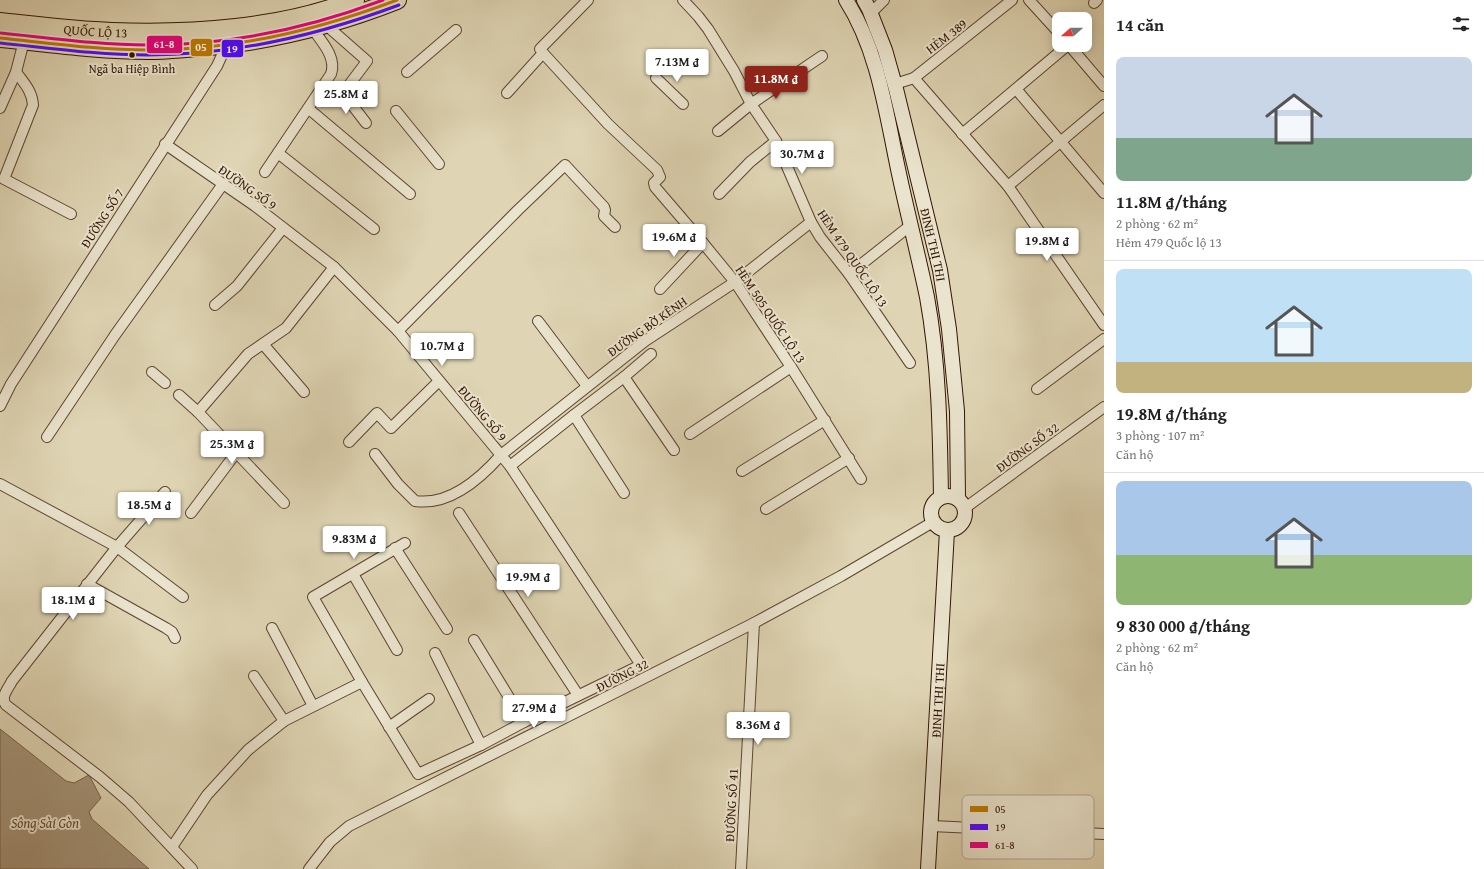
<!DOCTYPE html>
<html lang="vi">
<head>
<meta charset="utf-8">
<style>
	body { margin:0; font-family:"Gentium Book Plus",serif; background:#f2f2f2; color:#222; height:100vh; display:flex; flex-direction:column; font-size:15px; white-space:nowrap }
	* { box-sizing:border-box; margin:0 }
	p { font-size:13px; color:#767676 }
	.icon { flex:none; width:22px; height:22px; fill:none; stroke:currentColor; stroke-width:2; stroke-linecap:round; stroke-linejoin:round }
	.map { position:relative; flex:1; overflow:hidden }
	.panel { display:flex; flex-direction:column; background:#fff; width:380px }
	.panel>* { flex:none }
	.needle { width:26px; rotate:249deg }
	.tools { position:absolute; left:1052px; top:12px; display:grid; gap:8px }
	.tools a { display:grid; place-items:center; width:40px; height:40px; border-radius:8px; background:#fff; box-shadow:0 2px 10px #0003; font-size:20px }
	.price { position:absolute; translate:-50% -34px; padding:0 9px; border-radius:4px; background:#fff; color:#222; font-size:13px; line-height:26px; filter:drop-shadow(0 1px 2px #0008) }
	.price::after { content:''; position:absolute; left:50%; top:24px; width:12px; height:9px; margin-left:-6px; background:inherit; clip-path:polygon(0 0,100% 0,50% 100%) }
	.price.current { background:#8f2418; color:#fff }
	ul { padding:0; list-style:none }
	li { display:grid; align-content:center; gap:8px; height:212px; padding:0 12px }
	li+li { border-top:1px solid #e0e0e0 }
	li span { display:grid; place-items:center; height:124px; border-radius:8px; color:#555 }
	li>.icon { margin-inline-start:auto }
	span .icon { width:72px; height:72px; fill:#fffc; stroke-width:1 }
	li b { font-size:17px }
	h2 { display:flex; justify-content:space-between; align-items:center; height:48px; padding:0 12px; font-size:17px }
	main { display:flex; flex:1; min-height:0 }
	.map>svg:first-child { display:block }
	.water { fill:#a49378; stroke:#766049 }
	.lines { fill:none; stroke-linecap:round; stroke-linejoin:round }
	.street-casing { stroke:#5d442f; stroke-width:12 }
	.secondary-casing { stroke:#321403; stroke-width:16 }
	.highway-casing { stroke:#321403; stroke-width:20 }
	.street { stroke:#eae4ce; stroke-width:10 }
	.secondary { stroke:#eae4ce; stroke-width:14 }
	.highway { stroke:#dfd5b4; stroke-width:18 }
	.bus-1-casing { stroke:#eae4ce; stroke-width:6 }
	.bus-2-casing { stroke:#eae4ce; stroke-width:6 }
	.bus-3-casing { stroke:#eae4ce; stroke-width:6 }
	.bus-1 { stroke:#bc7a01; stroke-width:3 }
	.bus-2 { stroke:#4f0aff; stroke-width:3 }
	.bus-3 { stroke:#e5007d; stroke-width:3 }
	.bus-dot { fill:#321403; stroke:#eae4ce; stroke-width:1.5 }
	.labels { text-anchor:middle; stroke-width:4; stroke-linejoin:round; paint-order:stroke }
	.bus-label { font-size:12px; fill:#321403; stroke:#eae4ce }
	.street-label { font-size:13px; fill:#321403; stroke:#eae4ce }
	.water-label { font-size:14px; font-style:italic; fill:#604732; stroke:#eae4ce }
	.key { fill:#eae4ce; stroke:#b3a691; stroke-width:1 }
	.key-label { font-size:11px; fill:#321403 }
	.line-badge { stroke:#eae4ce; stroke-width:1.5 }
	.badge-label { font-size:11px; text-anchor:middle; font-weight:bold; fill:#fff }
</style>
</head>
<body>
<main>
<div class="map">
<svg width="1104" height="869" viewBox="0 0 1104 869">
	<rect width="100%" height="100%" fill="#dfd5b4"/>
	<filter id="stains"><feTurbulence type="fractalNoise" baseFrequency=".005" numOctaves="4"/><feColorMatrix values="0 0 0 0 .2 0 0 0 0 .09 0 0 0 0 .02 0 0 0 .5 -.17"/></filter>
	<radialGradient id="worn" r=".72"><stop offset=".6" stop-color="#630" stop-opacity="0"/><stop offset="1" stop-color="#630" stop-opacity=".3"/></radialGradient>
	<path class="water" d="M0 729 66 781 74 783 89 775 101 798 89 812 92 819 149 869H0Z"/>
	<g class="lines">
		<g class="street-casing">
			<g id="street">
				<path d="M683 0 698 16 708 29 734 71 751 104 776 141 811 222 820 237 849 274 910 363"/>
				<path d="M1029 0 1059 33"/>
				<path d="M1094 3 1097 0"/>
				<path d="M871 13 884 0"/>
				<path d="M326 25 367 61 343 93 366 123"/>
				<path d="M1069 45 1104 86"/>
				<path d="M540 49 588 0"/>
				<path d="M16 72C24 83 32 91 33 105L4 179 71 214"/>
				<path d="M407 72 456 30"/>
				<path d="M656 78 683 104"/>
				<path d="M914 78 1012 0"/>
				<path d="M895 84 914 78 1008 186 1104 325"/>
				<path d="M1016 89 1104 193"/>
				<path d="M507 93 543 53 608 124 657 170 660 177 654 183 655 187 703 243 735 282 791 367 861 479"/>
				<path d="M0 108 16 72 24 41"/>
				<path d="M309 109 410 194"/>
				<path d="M396 111 439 164"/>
				<path d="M718 131 751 104 822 56"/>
				<path d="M962 134 1068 45"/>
				<path d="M165 144 255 206 334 267 398 331 510 466 641 665 524 722 481 745 418 774 362 682 313 597 405 543"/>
				<path d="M278 153 374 229"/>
				<path d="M265 172 331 74C337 57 321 41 312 28"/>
				<path d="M1008 186 1104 105"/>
				<path d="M719 194 750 162 776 141"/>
				<path d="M849 274 911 225"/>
				<path d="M660 289 703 243"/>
				<path d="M215 305 237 286 283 228"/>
				<path d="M538 321 587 386"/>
				<path d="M398 331 518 210 565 165 604 207 605 210 604 216 615 227"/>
				<path d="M263 344 304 392"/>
				<path d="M152 372 165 383"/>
				<path d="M624 377 651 354"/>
				<path d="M1037 389 1104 339"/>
				<path d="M179 395 198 412 284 503"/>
				<path d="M0 406 11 384 217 66 227 44"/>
				<path d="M198 412 248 354 286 328 334 267"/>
				<path d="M574 415 624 493"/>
				<path d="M690 434 791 367"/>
				<path d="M47 437 115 335 223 184"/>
				<path d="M349 442 377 413 391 428 439 381"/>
				<path d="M375 454 398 484 415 501C449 506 480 479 501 455L645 341 735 282 811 222"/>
				<path d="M510 466 574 415 624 377 674 450"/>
				<path d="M742 471 825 420"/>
				<path d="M0 484 117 547 183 597"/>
				<path d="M165 492 117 547 12 681C8 689 0 697 6 705L100 777 129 802 192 869"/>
				<path d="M965 508 1104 407"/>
				<path d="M766 509 849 458"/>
				<path d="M191 513 236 453"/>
				<path d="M459 513 578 695"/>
				<path d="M395 548 447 629"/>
				<path d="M353 574 397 650"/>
				<path d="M87 584 166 628 172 632 175 638"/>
				<path d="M272 628 313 706"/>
				<path d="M474 640 524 722"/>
				<path d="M435 653 481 745"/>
				<path d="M254 676 284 721"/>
				<path d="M389 727 429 699"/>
				<path d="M931 826 1104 834"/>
				<path d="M172 847 207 795 248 750 284 721 362 682"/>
				<path d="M309 869 330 842 349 826 754 623 841 576 933 522"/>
				<path d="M741 869 754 623"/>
			</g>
		</g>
		<g class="secondary-casing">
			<g id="secondary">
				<path d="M846 0C878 50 886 112 898 169 907 212 918 254 927 297 939 363 940 430 941 497"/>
				<path id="s1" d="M864 0 869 9 885 50 896 89 940 270 949 329 957 411 958 498"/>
				<circle cx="948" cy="513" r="17"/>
				<path id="s2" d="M928 869 947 531"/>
			</g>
		</g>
		<g class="highway-casing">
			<g id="highway">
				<path id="s3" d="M0 22C37 26 75 31 112 32 190 35 283 29 355 0"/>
				<path d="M0 38C49 43 99 50 148 50 165 50 183 48 200 47 268 41 334 25 397 0"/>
			</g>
		</g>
		<use href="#street" class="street"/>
		<use href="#secondary" class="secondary"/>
		<use href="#highway" class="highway"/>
		<g class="bus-1-casing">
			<path id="bus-1" d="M0 38C49 43 99 50 148 50 233 50 318 30 397 0"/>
		</g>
		<g class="bus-2-casing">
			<path id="bus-2" d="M0 43C49 48 98 55 148 55 234 55 319 35 399 5"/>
		</g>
		<g class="bus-3-casing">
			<path id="bus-3" d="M1 33C50 38 99 45 149 45 228 45 309 28 383 0"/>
		</g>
		<use href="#bus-1" class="bus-1"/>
		<use href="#bus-2" class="bus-2"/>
		<use href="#bus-3" class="bus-3"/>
	</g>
	<circle class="bus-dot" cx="132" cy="55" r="3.5"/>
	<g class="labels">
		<g class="bus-label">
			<text x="132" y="73">Ngã ba Hiệp Bình</text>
		</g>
		<g class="street-label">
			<text dy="5" stroke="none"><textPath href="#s3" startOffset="96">QUỐC LỘ 13</textPath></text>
			<text transform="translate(946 36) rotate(-38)" y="5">HẺM 389</text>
			<text transform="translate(248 187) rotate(35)" y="5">ĐƯỜNG SỐ 9</text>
			<text transform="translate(102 218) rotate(-57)" y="5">ĐƯỜNG SỐ 7</text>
			<text dy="5" stroke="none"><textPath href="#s1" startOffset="255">ĐINH THỊ THI</textPath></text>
			<text transform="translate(853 258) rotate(56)" y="5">HẺM 479 QUỐC LỘ 13</text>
			<text transform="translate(771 314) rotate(56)" y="5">HẺM 505 QUỐC LỘ 13</text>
			<text transform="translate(647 326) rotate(-35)" y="5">ĐƯỜNG BỜ KÊNH</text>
			<text transform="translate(483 413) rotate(50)" y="5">ĐƯỜNG SỐ 9</text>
			<text transform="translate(1027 447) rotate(-36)" y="5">ĐƯỜNG SỐ 32</text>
			<text transform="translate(622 675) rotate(-27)" y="5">ĐƯỜNG 32</text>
			<text dy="5" stroke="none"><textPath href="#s2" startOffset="169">ĐINH THỊ THI</textPath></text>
			<text transform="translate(731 805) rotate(-87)" y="5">ĐƯỜNG SỐ 41</text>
		</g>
		<g class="water-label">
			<text x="45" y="828">Sông Sài Gòn</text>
		</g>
	</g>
	<rect x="962" y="795" width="132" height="64" rx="6" class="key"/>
	<rect x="970" y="806" width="18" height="6" fill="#bc7a01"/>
	<rect x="970" y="824" width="18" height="6" fill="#4f0aff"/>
	<rect x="970" y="842" width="18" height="6" fill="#e5007d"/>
	<g class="key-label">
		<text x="995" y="813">05</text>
		<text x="995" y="831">19</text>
		<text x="995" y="849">61-8</text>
	</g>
	<g class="line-badge">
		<rect x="146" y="35" width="37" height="19" rx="4" fill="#e5007d"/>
		<rect x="190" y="38" width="23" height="19" rx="4" fill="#bc7a01"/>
		<rect x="221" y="39" width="23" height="19" rx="4" fill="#4f0aff"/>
	</g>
	<g class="badge-label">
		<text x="164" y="48">61-8</text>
		<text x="201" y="51">05</text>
		<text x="232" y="53">19</text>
	</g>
	<rect width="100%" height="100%" filter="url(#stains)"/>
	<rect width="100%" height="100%" fill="url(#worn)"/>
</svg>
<div class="tools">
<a><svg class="needle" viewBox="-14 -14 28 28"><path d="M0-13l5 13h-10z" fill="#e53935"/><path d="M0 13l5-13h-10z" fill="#767676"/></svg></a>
</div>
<b class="price" style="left:677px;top:83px">7.13M ₫</b>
<b class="price current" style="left:776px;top:100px">11.8M ₫</b>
<b class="price" style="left:346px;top:115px">25.8M ₫</b>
<b class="price" style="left:802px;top:175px">30.7M ₫</b>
<b class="price" style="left:674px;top:258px">19.6M ₫</b>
<b class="price" style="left:1047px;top:262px">19.8M ₫</b>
<b class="price" style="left:442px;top:367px">10.7M ₫</b>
<b class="price" style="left:232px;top:465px">25.3M ₫</b>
<b class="price" style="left:149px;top:526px">18.5M ₫</b>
<b class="price" style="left:354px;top:560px">9.83M ₫</b>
<b class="price" style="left:528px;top:598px">19.9M ₫</b>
<b class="price" style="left:73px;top:621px">18.1M ₫</b>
<b class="price" style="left:534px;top:729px">27.9M ₫</b>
<b class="price" style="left:758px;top:746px">8.36M ₫</b>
</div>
<section class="panel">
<h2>14 căn<svg class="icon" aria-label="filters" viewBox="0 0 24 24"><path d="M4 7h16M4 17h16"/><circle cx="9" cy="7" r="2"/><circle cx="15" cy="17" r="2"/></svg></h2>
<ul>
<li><span style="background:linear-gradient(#c9d6e8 65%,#7fa58c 0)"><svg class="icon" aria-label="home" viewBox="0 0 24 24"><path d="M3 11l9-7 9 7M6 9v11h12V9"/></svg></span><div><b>11.8M ₫/tháng</b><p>2 phòng · 62 m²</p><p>Hẻm 479 Quốc lộ 13</p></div></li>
<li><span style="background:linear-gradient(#bfe0f5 75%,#c2b280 0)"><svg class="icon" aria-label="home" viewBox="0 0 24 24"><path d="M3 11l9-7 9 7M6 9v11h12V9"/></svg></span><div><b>19.8M ₫/tháng</b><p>3 phòng · 107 m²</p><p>Căn hộ</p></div></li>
<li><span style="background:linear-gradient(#a9c7e8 60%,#8fb573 0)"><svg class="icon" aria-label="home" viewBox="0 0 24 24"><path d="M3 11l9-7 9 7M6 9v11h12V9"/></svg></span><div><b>9 830 000 ₫/tháng</b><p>2 phòng · 62 m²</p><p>Căn hộ</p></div></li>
</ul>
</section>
</main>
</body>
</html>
